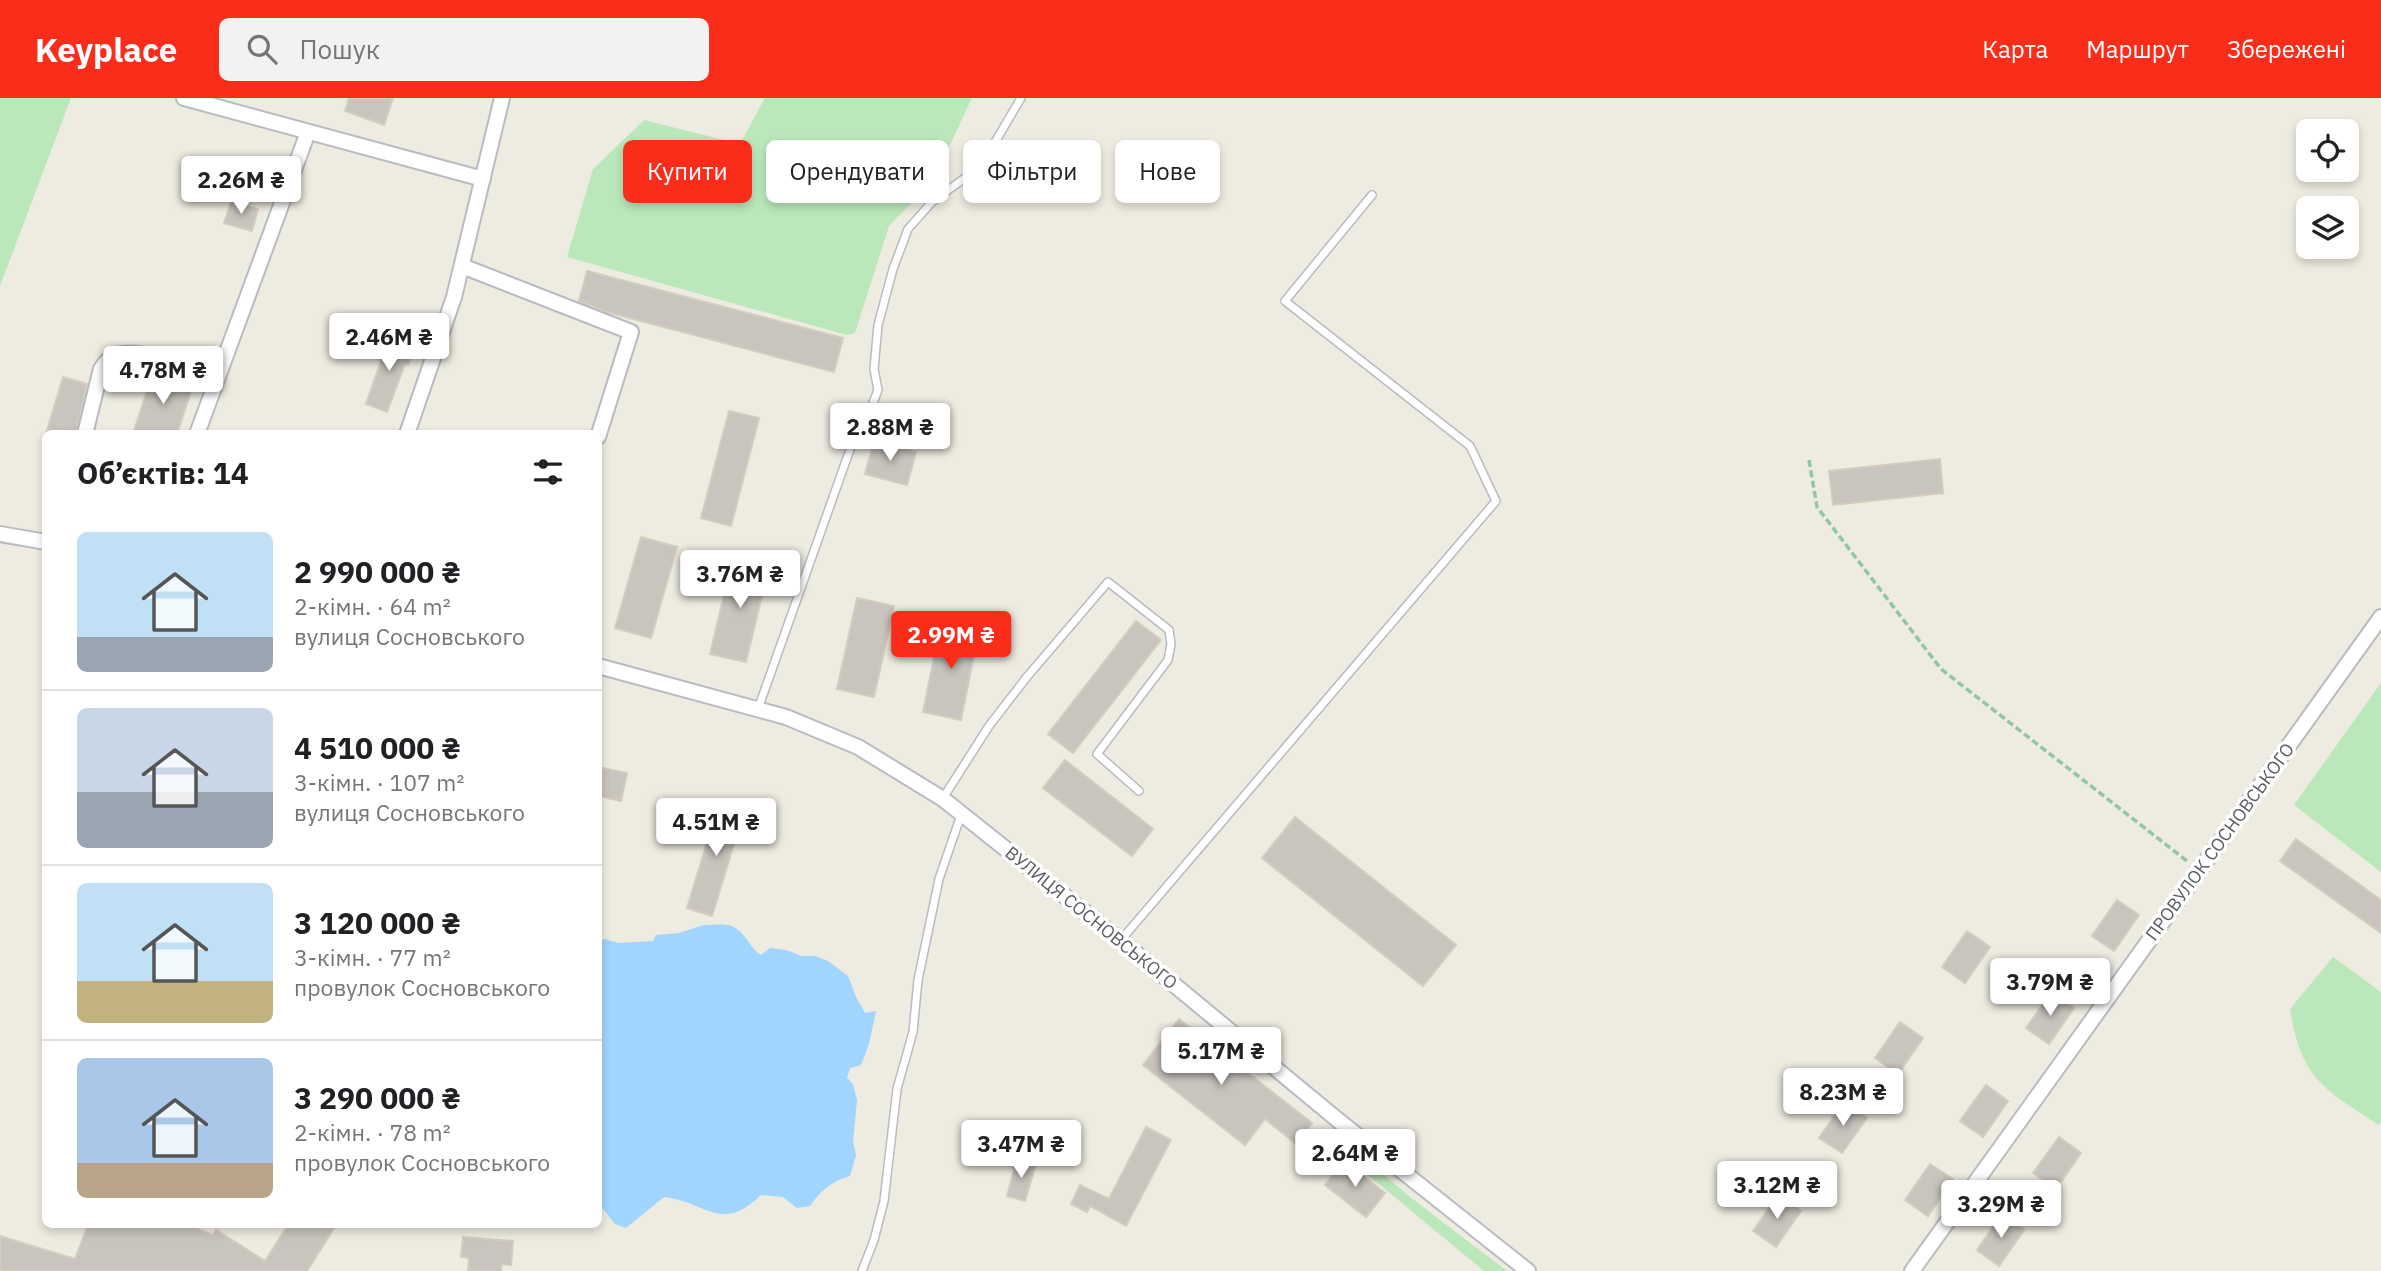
<!DOCTYPE html>
<html lang="uk">
<head>
<meta charset="utf-8">
<style>
	body { margin:0; font-family:"IBM Plex Sans",sans-serif; background:#f2f2f2; color:#202124; height:100vh; display:flex; flex-direction:column; font-size:26px; white-space:nowrap }
	* { box-sizing:border-box; margin:0 }
	p { font-size:23px; color:#757577 }
	.icon { flex:none; width:38px; height:38px; fill:none; stroke:currentColor; stroke-width:2; stroke-linecap:round; stroke-linejoin:round }
	.map { position:relative; flex:1; overflow:hidden }
	.details { position:absolute; left:42px; top:332px; width:560px; height:798px; display:flex; flex-direction:column; background:#fff; border-radius:10px; box-shadow:0 4px 10px #0003 }
	.details>* { flex:none }
	.top-card { position:absolute; left:623px; top:42px; width:665px; height:63px; display:flex; gap:14px }
	.controls { position:absolute; left:2296px; top:21px; display:grid; gap:14px }
	.controls a { display:grid; place-items:center; width:63px; height:63px; border-radius:10px; background:#fff; box-shadow:0 4px 10px #0003; font-size:35px }
	.price { position:absolute; translate:-50% -60px; padding:0 16px; border-radius:7px; background:#fff; color:#222; font-size:23px; line-height:46px; filter:drop-shadow(0 2px 4px #0008) }
	.price::after { content:''; position:absolute; left:50%; top:42px; width:21px; height:16px; margin-left:-10px; background:inherit; clip-path:polygon(0 0,100% 0,50% 100%) }
	.price.current { background:#fa2c1a; color:#fff }
	ul { padding:0; list-style:none }
	li { display:flex; align-items:center; gap:21px; height:175px; padding:0 35px }
	li+li { border-top:2px solid #e0e0e0 }
	li span { display:grid; place-items:center; flex:none; width:196px; height:140px; border-radius:10px; color:#555 }
	li>.icon { margin-inline-start:auto }
	span .icon { width:84px; height:84px; fill:#fffc; stroke-width:1 }
	li b { font-size:30px }
	h2 { display:flex; justify-content:space-between; align-items:center; height:84px; padding:0 35px; font-size:30px }
	.pill { padding:0 24px; border-radius:10px; background:#fff; box-shadow:0 4px 10px #0003; font-size:24px; line-height:63px }
	.pill.current { background:#fa2c1a; color:#fff }
	header { display:flex; align-items:center; gap:42px; box-sizing:border-box; height:98px; padding:0 35px; background:#fa2c1a; color:#fff }
	header strong { font-size:33px }
	nav { display:flex; gap:38px; margin-inline-start:auto; font-size:24px }
	.search { width:490px; height:63px; background:#f2f2f2; display:flex; align-items:center; gap:18px; box-sizing:border-box; padding:0 24px; border-radius:10px; color:#757577; font-size:26px }
	.map>svg:first-child { display:block }
	.green { fill:#bae8ba }
	.water { fill:#9fd5ff }
	.building { fill:#c9c4bd; stroke:#d3cdbe; stroke-width:2 }
	.lines { fill:none; stroke-linecap:round; stroke-linejoin:round }
	.service-casing { stroke:#b8bbc1; stroke-width:10 }
	.minor-casing { stroke:#b8bbc1; stroke-width:18 }
	.path { stroke:#90c8a0; stroke-width:3.5; stroke-dasharray:7 3.5; stroke-linecap:butt }
	.service { stroke:#fff; stroke-width:7 }
	.minor { stroke:#fff; stroke-width:14 }
	.labels { text-anchor:middle; stroke-width:7; stroke-linejoin:round; paint-order:stroke }
	.street-label { font-size:18px; fill:#595d63; stroke:#fff }
</style>
</head>
<body>
<header>
<strong>Keyplace</strong>
<div class="search"><svg class="icon" aria-label="search" viewBox="0 0 24 24"><circle cx="10" cy="10" r="6"/><path d="M15 15l6 6"/></svg>Пошук</div>
<nav><a>Карта</a><a>Маршрут</a><a>Збережені</a></nav>
</header>
<div class="map">
<svg width="2381" height="1173" viewBox="0 0 2381 1173">
	<rect width="100%" height="100%" fill="#eeebe0"/>
	<g class="green">
		<path d="M0 0H71L0 188Z"/>
		<path d="M765 0H972L933 83 889 128 855 235 847 237 567 159 593 71 644 22 740 46Z"/>
		<path d="M2381 585V774L2294 707Z"/>
		<path d="M2333 859 2381 894V1023L2379 1027C2324 991 2301 981 2290 911Z"/>
		<path d="M1346 1046 1419 1106 1507 1173H1484L1339 1053Z"/>
	</g>
	<path class="water" d="M704 827C711 827 720 826 727 827 744 829 748 849 761 857L770 850 786 852 802 858H815L828 863 848 878 856 899 865 915 876 913 869 946 861 967 850 970 847 980 853 986 857 1002 853 1044 856 1057 850 1078C832 1083 821 1092 810 1108L797 1110 783 1099 761 1097C721 1136 707 1104 664 1099L626 1130 615 1126 599 1106V843L605 841 618 845 653 843 656 837 679 835Z"/>
	<g class="building">
		<path d="M349 0H393L384 27 345 13Z"/>
		<path d="M231 104 258 111 252 133 224 125Z"/>
		<path d="M587 173 843 240 834 274 607 214 579 203Z"/>
		<path d="M386 239 414 249 408 267 405 266 387 314 366 306 383 258 379 257Z"/>
		<path d="M153 274 193 287 177 336H133Z"/>
		<path d="M63 279 87 286 76 336H46Z"/>
		<path d="M729 313 759 320 731 428 701 420Z"/>
		<path d="M874 343 916 354 907 387 865 376Z"/>
		<path d="M1940 361 1943 395 1833 407 1829 373Z"/>
		<path d="M641 439 677 449 651 540 615 530Z"/>
		<path d="M733 460 769 468 746 564 710 556Z"/>
		<path d="M857 500 894 508 874 599 837 591Z"/>
		<path d="M1136 523 1161 542 1073 655 1048 636Z"/>
		<path d="M941 525 979 532 961 622 923 614Z"/>
		<path d="M1065 662 1153 731 1132 758 1043 690Z"/>
		<path d="M598 669 627 675 621 703 598 698Z"/>
		<path d="M720 702 745 710 712 818 687 810Z"/>
		<path d="M1295 719 1456 847 1423 888 1262 760Z"/>
		<path d="M2296 741 2381 802V835L2280 763Z"/>
		<path d="M2117 802 2139 817 2114 853 2092 838Z"/>
		<path d="M1967 833 1990 849 1965 885 1942 869Z"/>
		<path d="M2052 894 2074 910 2049 946 2026 930Z"/>
		<path d="M1179 921 1312 1025 1296 1046 1265 1021 1245 1047 1143 967Z"/>
		<path d="M1900 924 1923 940 1898 976 1875 960Z"/>
		<path d="M1986 987 2008 1003 1983 1039 1960 1023Z"/>
		<path d="M1844 1004 1867 1020 1842 1055 1819 1040Z"/>
		<path d="M1146 1029 1171 1042 1126 1128 1090 1108 1087 1114 1071 1106 1080 1087 1109 1101Z"/>
		<path d="M2059 1039 2081 1055 2056 1091 2033 1075Z"/>
		<path d="M1017 1061 1036 1066 1025 1103 1007 1098Z"/>
		<path d="M1343 1063 1385 1095 1366 1119 1325 1087Z"/>
		<path d="M1930 1066 1953 1081 1928 1118 1905 1102Z"/>
		<path d="M1778 1097 1801 1113 1776 1149 1753 1133Z"/>
		<path d="M2002 1116 2024 1132 1999 1168 1977 1152Z"/>
		<path d="M88 1127H187L213 1137 216 1132 265 1163 288 1127H336L307 1173H0V1138L75 1161Z"/>
		<path d="M463 1139 513 1143 511 1167 502 1166 501 1173H468L469 1160 461 1159Z"/>
	</g>
	<g class="lines">
		<g class="service-casing">
			<g id="service">
				<path d="M758 611 853 343 867 321 878 292 874 271 878 227 893 171 908 131 932 104 981 68 1021 0"/>
				<path d="M943 700 989 628 1026 580 1108 484 1169 532 1171 546 1168 562 1097 656 1139 693"/>
				<path d="M1121 842 1496 403 1470 348 1285 203 1372 97"/>
				<path d="M862 1173 874 1142 884 1103 897 991 913 934 918 882 939 781 961 717"/>
			</g>
		</g>
		<g class="minor-casing">
			<g id="minor">
				<path d="M184 0 483 81"/>
				<path d="M462 168 631 234 598 339"/>
				<path d="M85 336 101 271C106 263 112 257 122 256 146 252 194 271 218 278"/>
				<path d="M197 336 308 34"/>
				<path d="M407 336 454 199 502 0"/>
				<path d="M0 436 46 444"/>
				<path d="M598 568 786 619 858 649 943 701 1120 842 1339 1023 1528 1173"/>
				<path d="M1912 1173 2381 519"/>
			</g>
		</g>
		<path class="path" d="M1809 362 1817 409 1941 571 2187 763"/>
		<use href="#service" class="service"/>
		<use href="#minor" class="minor"/>
	</g>
	<g class="labels">
		<g class="street-label">
			<text transform="translate(2220 744) rotate(-54)" y="6">ПРОВУЛОК СОСНОВСЬКОГО</text>
			<text transform="translate(1091 820) rotate(39)" y="6">ВУЛИЦЯ СОСНОВСЬКОГО</text>
		</g>
	</g>
</svg>
<div class="controls">
<a><svg class="icon" aria-label="locate" viewBox="0 0 24 24"><circle cx="12" cy="12" r="6"/><path d="M12 2v4M12 18v4M2 12h4M18 12h4"/></svg></a>
<a><svg class="icon" aria-label="layers" viewBox="0 0 24 24"><path d="M12 4l9 5-9 5-9-5zM3 14l9 5 9-5"/></svg></a>
</div>
<b class="price" style="left:241px;top:118px">2.26M ₴</b>
<b class="price" style="left:389px;top:275px">2.46M ₴</b>
<b class="price" style="left:163px;top:308px">4.78M ₴</b>
<b class="price" style="left:890px;top:365px">2.88M ₴</b>
<b class="price" style="left:740px;top:512px">3.76M ₴</b>
<b class="price current" style="left:951px;top:573px">2.99M ₴</b>
<b class="price" style="left:716px;top:760px">4.51M ₴</b>
<b class="price" style="left:2050px;top:920px">3.79M ₴</b>
<b class="price" style="left:1221px;top:989px">5.17M ₴</b>
<b class="price" style="left:1843px;top:1030px">8.23M ₴</b>
<b class="price" style="left:1021px;top:1082px">3.47M ₴</b>
<b class="price" style="left:1355px;top:1091px">2.64M ₴</b>
<b class="price" style="left:1777px;top:1123px">3.12M ₴</b>
<b class="price" style="left:2001px;top:1142px">3.29M ₴</b>
<div class="top-card">
<a class="pill current">Купити</a>
<a class="pill">Орендувати</a>
<a class="pill">Фільтри</a>
<a class="pill">Нове</a>
</div>
<section class="details">
<h2>Об’єктів: 14<svg class="icon" aria-label="filters" viewBox="0 0 24 24"><path d="M4 7h16M4 17h16"/><circle cx="9" cy="7" r="2"/><circle cx="15" cy="17" r="2"/></svg></h2>
<ul>
<li><span style="background:linear-gradient(#bfe0f5 75%,#9aa5b1 0)"><svg class="icon" aria-label="home" viewBox="0 0 24 24"><path d="M3 11l9-7 9 7M6 9v11h12V9"/></svg></span><div><b>2 990 000 ₴</b><p>2-кімн. · 64 m²</p><p>вулиця Сосновського</p></div></li>
<li><span style="background:linear-gradient(#c9d6e8 60%,#9aa5b1 0)"><svg class="icon" aria-label="home" viewBox="0 0 24 24"><path d="M3 11l9-7 9 7M6 9v11h12V9"/></svg></span><div><b>4 510 000 ₴</b><p>3-кімн. · 107 m²</p><p>вулиця Сосновського</p></div></li>
<li><span style="background:linear-gradient(#bfe0f5 70%,#c2b280 0)"><svg class="icon" aria-label="home" viewBox="0 0 24 24"><path d="M3 11l9-7 9 7M6 9v11h12V9"/></svg></span><div><b>3 120 000 ₴</b><p>3-кімн. · 77 m²</p><p>провулок Сосновського</p></div></li>
<li><span style="background:linear-gradient(#a9c7e8 75%,#b9a48a 0)"><svg class="icon" aria-label="home" viewBox="0 0 24 24"><path d="M3 11l9-7 9 7M6 9v11h12V9"/></svg></span><div><b>3 290 000 ₴</b><p>2-кімн. · 78 m²</p><p>провулок Сосновського</p></div></li>
</ul>
</section>
</div>
</body>
</html>
